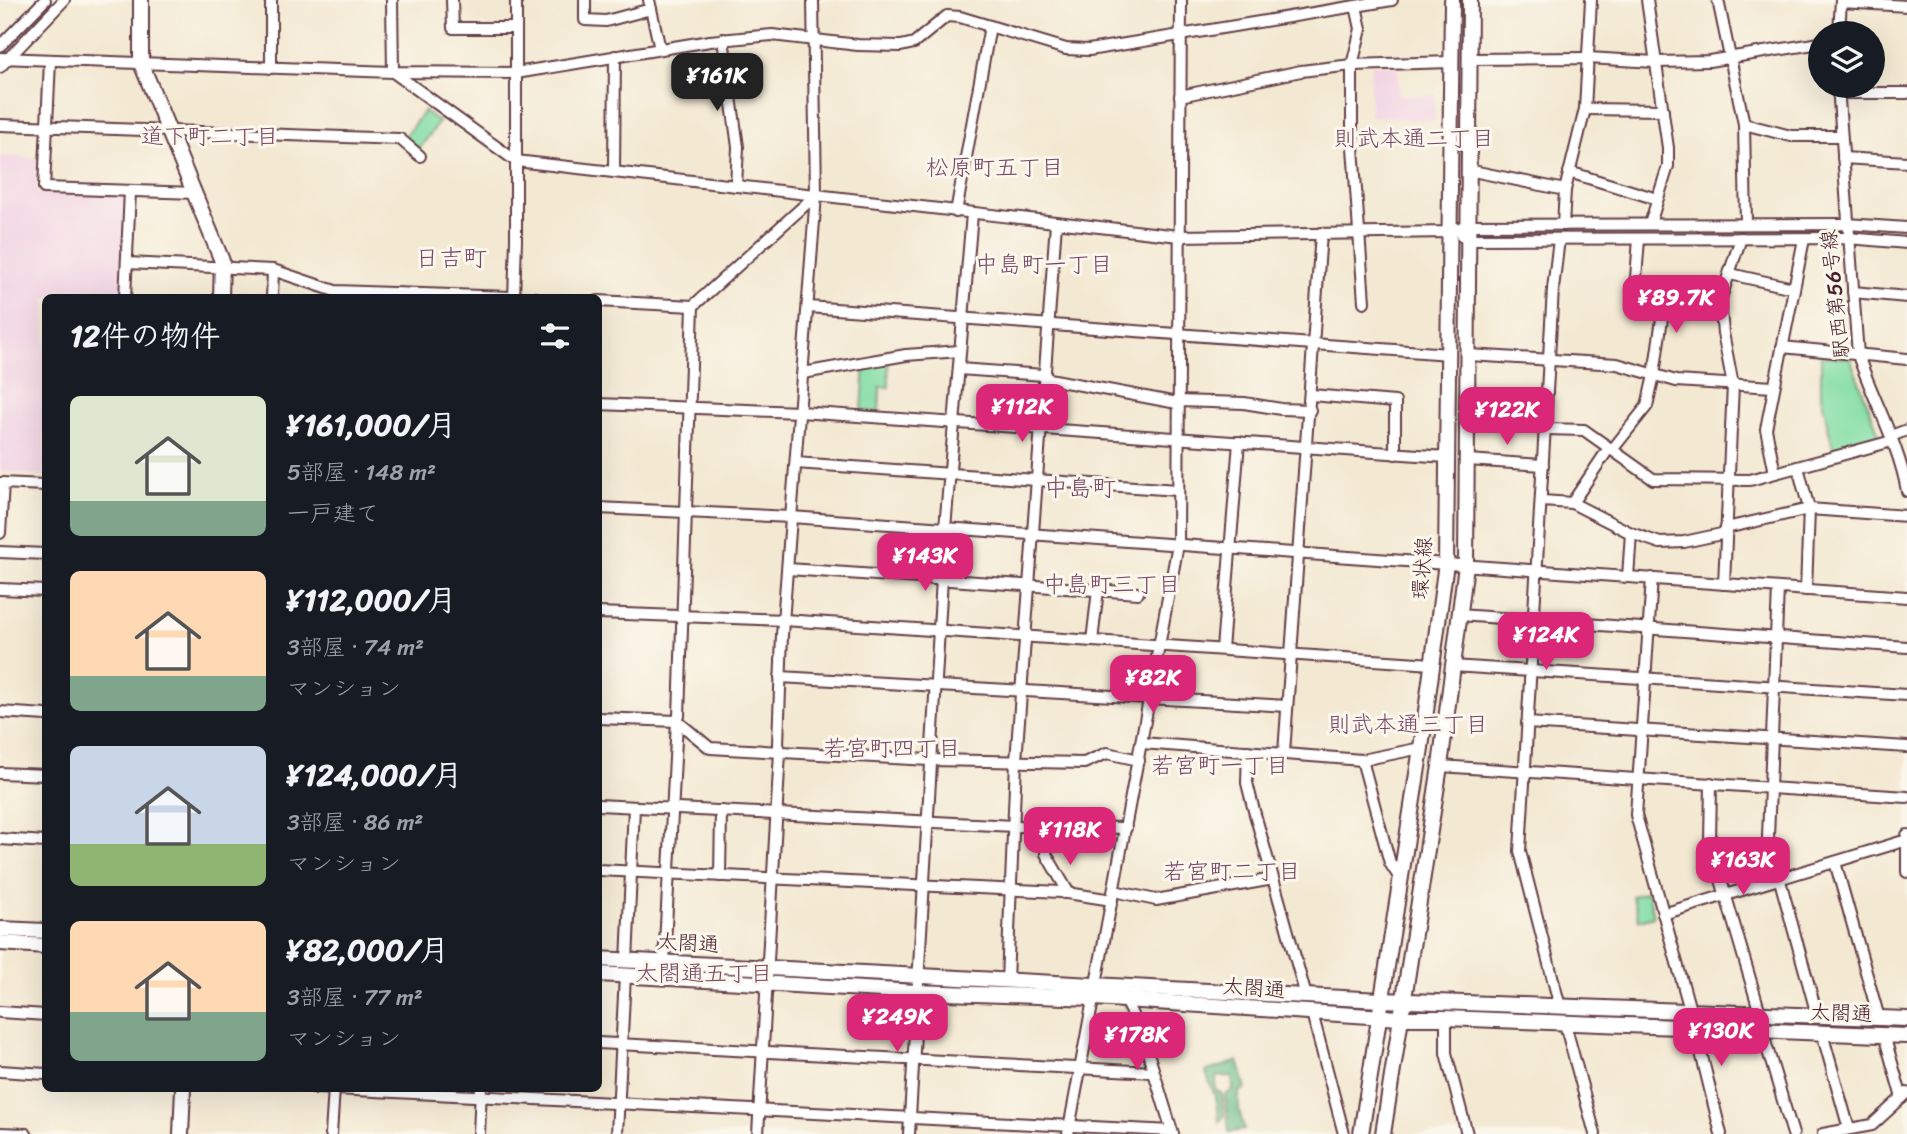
<!DOCTYPE html>
<html lang="ja">
<head>
<meta charset="utf-8">
<style>
	body { margin:0; font-family:Sriracha,"Klee One",sans-serif; background:#20242c; color:#f1f3f6; height:100vh; display:flex; flex-direction:column; font-size:26px; white-space:nowrap }
	* { box-sizing:border-box; margin:0 }
	p { font-size:23px; color:#9ea1a6 }
	.icon { flex:none; width:38px; height:38px; fill:none; stroke:currentColor; stroke-width:2; stroke-linecap:round; stroke-linejoin:round }
	.map { position:relative; flex:1; overflow:hidden }
	.drawer { position:absolute; left:42px; top:294px; width:560px; height:798px; display:flex; flex-direction:column; background:#171b24; border-radius:10px; box-shadow:0 7px 28px #0002 }
	.drawer>* { flex:none }
	.fabs { position:absolute; left:1808px; top:21px; display:grid; gap:14px }
	.fabs a { display:grid; place-items:center; width:77px; height:77px; border-radius:50%; background:#171b24; box-shadow:0 7px 28px #0002; font-size:35px }
	.price { position:absolute; translate:-50% -60px; padding:0 16px; border-radius:14px; background:#db2777; color:#fff; font-size:23px; line-height:46px; filter:drop-shadow(0 2px 4px #0008) }
	.price::after { content:''; position:absolute; left:50%; top:42px; width:21px; height:16px; margin-left:-10px; background:inherit; clip-path:polygon(0 0,100% 0,50% 100%) }
	.price.active { background:#222; color:#fff }
	ul { padding:0; list-style:none }
	li { display:flex; align-items:center; gap:21px; height:175px; padding:0 28px }
	li span { display:grid; place-items:center; flex:none; width:196px; height:140px; border-radius:10px; color:#555 }
	li>.icon { margin-inline-start:auto }
	span .icon { width:84px; height:84px; fill:#fffc; stroke-width:1 }
	li b { font-size:30px }
	h2 { display:flex; justify-content:space-between; align-items:center; height:84px; padding:0 28px; font-size:30px }
	.map>svg:first-child { display:block }
	.built { fill:#f1d0e3 }
	.green { fill:#84dea5; stroke:#677e68; stroke-width:2 }
	.forest { fill:#6bbd8a; stroke:#5a6e5a; stroke-width:2 }
	.lines { fill:none; stroke-linecap:round; stroke-linejoin:round }
	.minor-casing { stroke:#633d44; stroke-width:14 }
	.major-casing { stroke:#633d44; stroke-width:18 }
	.minor { stroke:#fff; stroke-width:10 }
	.major { stroke:#fff; stroke-width:14 }
	.labels { text-anchor:middle; stroke-width:6; stroke-linejoin:round; paint-order:stroke }
	.street-label { font-size:21px; fill:#4a1f2b; stroke:#fbf7ec }
	.neighbourhood-label { font-size:23px; fill:#774867; stroke:#fbf7ec }
	.quarter-label { font-size:24px; fill:#774867; stroke:#fbf7ec }
</style>
</head>
<body>
<div class="map">
<svg width="1907" height="1134" viewBox="0 0 1907 1134">
	<rect width="100%" height="100%" fill="#fbf7ec"/>
	<filter id="ink" filterUnits="userSpaceOnUse"><feTurbulence type="fractalNoise" baseFrequency=".0143" numOctaves="2"/><feDisplacementMap in="SourceGraphic" scale="14" xChannelSelector="R" yChannelSelector="G"/><feConvolveMatrix kernelMatrix="1 2 1 2 8 2 1 2 1" color-interpolation-filters="sRGB"/></filter>
	<filter id="wash" filterUnits="userSpaceOnUse"><feTurbulence type="fractalNoise" baseFrequency=".00686" numOctaves="4" result="noise"/><feDisplacementMap in="SourceGraphic" scale="28" xChannelSelector="R" yChannelSelector="G"/><feGaussianBlur stdDeviation="1.57" result="paint"/><feColorMatrix in="noise" values="0 0 0 0 0 0 0 0 0 0 0 0 0 0 0 0 0 1.4 0 .05"/><feComposite in="paint" operator="in"/></filter>
	<g filter="url(#wash)">
		<rect width="100%" height="100%" fill="#f3e8d1"/>
		<g class="built">
			<path d="M1371 65H1398L1399 95H1435V121L1370 116Z"/>
			<path d="M0 156 38 158 37 191 125 196 121 297 46 298 45 476 0 471Z"/>
		</g>
		<g class="green">
			<path d="M424 111 439 122 419 149 404 138Z"/>
			<path d="M1821 356 1850 358 1880 437 1877 441 1834 452 1821 396Z"/>
			<path d="M888 360 889 387H880L879 412 862 411 865 364Z"/>
			<path d="M1648 892 1654 916 1639 920 1632 896Z"/>
		</g>
		<path class="forest" d="M1238 1061 1246 1088 1239 1092V1110L1244 1128V1130L1229 1132 1225 1095 1233 1090 1232 1076 1216 1077V1090L1222 1094 1224 1116 1219 1122 1217 1102 1206 1073 1207 1071Z"/>
	</g>
	<g filter="url(#ink)">
		<g class="lines">
			<g class="minor-casing">
				<g id="minor">
					<path d="M271 0V68"/>
					<path d="M392 0 393 72"/>
					<path d="M452 0 453 28H516"/>
					<path d="M585 0V20L606 21 651 9"/>
					<path d="M649 0 660 49"/>
					<path d="M1647 0 1668 148V166L1650 224"/>
					<path d="M1718 0 1744 124 1746 224"/>
					<path d="M1841 2 1907 6"/>
					<path d="M1356 6 1361 29 1352 65V133L1364 302"/>
					<path d="M1839 33 1841 0"/>
					<path d="M723 39 738 147 736 186"/>
					<path d="M0 46 45 0"/>
					<path d="M0 58 393 72 516 73 710 41 772 35 858 45 901 46 914 43 947 16 960 17 1066 49 1089 50 1392 0"/>
					<path d="M1470 59 1588 58 1655 62 1709 61 1820 43"/>
					<path d="M50 61 44 188 196 193"/>
					<path d="M0 67 64 0"/>
					<path d="M393 72 516 161 1179 236 1450 232 1468 225 1847 224 1907 228"/>
					<path d="M1838 86 1858 355C1873 400 1899 444 1907 491"/>
					<path d="M1837 93H1907"/>
					<path d="M1180 96 1301 71 1352 65 1452 62"/>
					<path d="M1585 109 1663 110"/>
					<path d="M1744 124 1791 136H1841"/>
					<path d="M0 125 400 139 420 156"/>
					<path d="M1843 158 1907 162"/>
					<path d="M1468 170 1565 190"/>
					<path d="M614 172 615 56"/>
					<path d="M1569 172 1657 199"/>
					<path d="M956 212 990 26"/>
					<path d="M1563 225 1565 190 1585 109 1591 0"/>
					<path d="M1462 236 1467 239 1848 238 1907 243"/>
					<path d="M1559 239 1553 289 1520 851 1560 1007"/>
					<path d="M1639 239 1636 278 1638 284 1720 301"/>
					<path d="M127 263 273 270 335 291 536 298"/>
					<path d="M1730 274 1793 288"/>
					<path d="M1853 292 1907 297"/>
					<path d="M125 298 130 191"/>
					<path d="M272 298 273 270"/>
					<path d="M514 298 516 240V0"/>
					<path d="M598 301 693 306"/>
					<path d="M808 307 1449 354"/>
					<path d="M1782 347 1907 359"/>
					<path d="M1469 355 1617 364 1676 381 1773 387"/>
					<path d="M959 369 1044 375"/>
					<path d="M803 373 906 355 960 351"/>
					<path d="M1044 378 1177 403"/>
					<path d="M1311 395 1395 402V454"/>
					<path d="M1177 401 1244 403 1281 409 1310 410"/>
					<path d="M598 404 800 412 1447 457"/>
					<path d="M1546 429 1584 430 1653 479 1750 480 1892 441"/>
					<path d="M1891 436 1907 430"/>
					<path d="M1612 450 1647 406 1654 375 1666 290"/>
					<path d="M1468 460 1543 465"/>
					<path d="M796 463 1177 490"/>
					<path d="M1798 467 1809 509 1806 590"/>
					<path d="M1775 473 1766 429 1804 239"/>
					<path d="M0 483 46 485"/>
					<path d="M1542 501 1572 503 1631 533 1660 543 1684 542 1726 533"/>
					<path d="M1572 503 1609 448"/>
					<path d="M598 508 791 517 1907 597"/>
					<path d="M1726 528 1809 509 1907 516"/>
					<path d="M0 533 3 483"/>
					<path d="M0 552 46 554"/>
					<path d="M788 569 1138 593"/>
					<path d="M1628 577 1631 533"/>
					<path d="M1652 578 1636 815 1695 1028 1721 1134"/>
					<path d="M1724 584 1733 385 1723 333 1720 301 1741 238"/>
					<path d="M1778 588 1768 837 1817 1015"/>
					<path d="M0 589 46 591"/>
					<path d="M598 613 784 620 1433 664"/>
					<path d="M1459 615 1907 647"/>
					<path d="M1092 641 1098 590"/>
					<path d="M1222 649 1239 442"/>
					<path d="M1452 666 1907 695"/>
					<path d="M780 677 1287 706"/>
					<path d="M0 712 46 715"/>
					<path d="M598 718 677 721 679 716 693 306 816 195"/>
					<path d="M677 721 710 748 930 760 1084 763 1107 753 1139 760"/>
					<path d="M1527 723 1907 747"/>
					<path d="M1142 743 1362 760 1421 748"/>
					<path d="M1248 751 1247 783 1253 807 1306 996"/>
					<path d="M1284 753 1321 233"/>
					<path d="M1362 760 1390 863 1401 880"/>
					<path d="M1440 766 1907 797"/>
					<path d="M0 773 46 775"/>
					<path d="M1711 783 1710 842 1760 1013"/>
					<path d="M598 805 1014 826 1126 828"/>
					<path d="M1046 826V854L1067 890 1064 893"/>
					<path d="M1907 835V872"/>
					<path d="M0 839 46 842"/>
					<path d="M1835 862 1879 1018"/>
					<path d="M598 870 1061 892 1112 900"/>
					<path d="M720 876 721 811"/>
					<path d="M1114 891 1156 900 1273 879"/>
					<path d="M1663 914 1907 840"/>
					<path d="M627 961 634 807"/>
					<path d="M664 963 677 721"/>
					<path d="M1007 981 1016 761 1056 223"/>
					<path d="M1125 1000 1144 1040 1173 1134"/>
					<path d="M0 1012 46 1015"/>
					<path d="M1312 1013 1344 1134"/>
					<path d="M1446 1018V1053L1467 1134"/>
					<path d="M1565 1024 1595 1134"/>
					<path d="M1762 1031 1793 1134"/>
					<path d="M1822 1033 1849 1129"/>
					<path d="M1884 1035 1902 1098"/>
					<path d="M598 1043 1153 1072"/>
					<path d="M0 1071 46 1074"/>
					<path d="M315 1088 1172 1131"/>
					<path d="M0 1133 26 1134"/>
					<path d="M331 1134 334 1088"/>
					<path d="M479 1134 481 1088"/>
					<path d="M617 1134 625 975"/>
					<path d="M758 1134 780 752 778 744 782 635 816 195 813 0"/>
					<path d="M909 1134 945 528 972 214"/>
					<path d="M1068 1134 1178 544 1181 0"/>
					<path d="M1823 1134 1872 1125 1907 1093"/>
				</g>
			</g>
			<g class="major-casing">
				<g id="major">
					<path d="M141 0V63L222 261 221 298"/>
					<path d="M0 929 46 931"/>
					<path d="M0 943 46 946"/>
					<path d="M598 959 1381 1000 1907 1019"/>
					<path d="M598 974 916 992 1094 998 1400 1018H1446L1907 1036"/>
					<path d="M181 1134 183 1088"/>
					<path d="M1361 1134 1421 748 1446 563 1452 0"/>
					<path d="M1383 1134 1440 766 1466 565 1470 0"/>
				</g>
			</g>
			<use href="#minor" class="minor"/>
			<use href="#major" class="major"/>
		</g>
	</g>
	<g class="labels">
		<g class="street-label">
			<text transform="translate(1835 294) rotate(-96)" y="7">駅西第56号線</text>
			<text transform="translate(1422 568) rotate(-86)" y="7">環状線</text>
			<text transform="translate(688 943) rotate(3)" y="7">太閤通</text>
			<text transform="translate(1254 988) rotate(4)" y="7">太閤通</text>
			<text transform="translate(1841 1013) rotate(2)" y="7">太閤通</text>
		</g>
		<g class="neighbourhood-label">
			<text x="210" y="144">道下町二丁目</text>
			<text x="1414" y="146">則武本通二丁目</text>
			<text x="995" y="175">松原町五丁目</text>
			<text x="1044" y="272">中島町一丁目</text>
			<text x="1112" y="592">中島町三丁目</text>
			<text x="1408" y="732">則武本通三丁目</text>
			<text x="892" y="756">若宮町四丁目</text>
			<text x="1220" y="773">若宮町一丁目</text>
			<text x="1232" y="879">若宮町二丁目</text>
			<text x="704" y="981">太閤通五丁目</text>
		</g>
		<g class="quarter-label">
			<text x="451" y="266">日吉町</text>
			<text x="1080" y="496">中島町</text>
		</g>
	</g>
</svg>
<div class="fabs">
<a><svg class="icon" aria-label="layers" viewBox="0 0 24 24"><path d="M12 4l9 5-9 5-9-5zM3 14l9 5 9-5"/></svg></a>
</div>
<b class="price active" style="left:717px;top:113px">¥161K</b>
<b class="price" style="left:1676px;top:335px">¥89.7K</b>
<b class="price" style="left:1022px;top:444px">¥112K</b>
<b class="price" style="left:1507px;top:447px">¥122K</b>
<b class="price" style="left:925px;top:593px">¥143K</b>
<b class="price" style="left:1546px;top:672px">¥124K</b>
<b class="price" style="left:1153px;top:715px">¥82K</b>
<b class="price" style="left:1070px;top:867px">¥118K</b>
<b class="price" style="left:1743px;top:897px">¥163K</b>
<b class="price" style="left:897px;top:1054px">¥249K</b>
<b class="price" style="left:1721px;top:1068px">¥130K</b>
<b class="price" style="left:1137px;top:1072px">¥178K</b>
<section class="drawer">
<h2>12件の物件<svg class="icon" aria-label="filters" viewBox="0 0 24 24"><path d="M4 7h16M4 17h16"/><circle cx="9" cy="7" r="2"/><circle cx="15" cy="17" r="2"/></svg></h2>
<ul>
<li><span style="background:linear-gradient(#dfe7d0 75%,#7fa58c 0)"><svg class="icon" aria-label="home" viewBox="0 0 24 24"><path d="M3 11l9-7 9 7M6 9v11h12V9"/></svg></span><div><b>¥161,000/月</b><p>5部屋 · 148 m²</p><p>一戸建て</p></div></li>
<li><span style="background:linear-gradient(#ffd9b3 75%,#7fa58c 0)"><svg class="icon" aria-label="home" viewBox="0 0 24 24"><path d="M3 11l9-7 9 7M6 9v11h12V9"/></svg></span><div><b>¥112,000/月</b><p>3部屋 · 74 m²</p><p>マンション</p></div></li>
<li><span style="background:linear-gradient(#c9d6e8 70%,#8fb573 0)"><svg class="icon" aria-label="home" viewBox="0 0 24 24"><path d="M3 11l9-7 9 7M6 9v11h12V9"/></svg></span><div><b>¥124,000/月</b><p>3部屋 · 86 m²</p><p>マンション</p></div></li>
<li><span style="background:linear-gradient(#ffd9b3 65%,#7fa58c 0)"><svg class="icon" aria-label="home" viewBox="0 0 24 24"><path d="M3 11l9-7 9 7M6 9v11h12V9"/></svg></span><div><b>¥82,000/月</b><p>3部屋 · 77 m²</p><p>マンション</p></div></li>
</ul>
</section>
</div>
</body>
</html>
